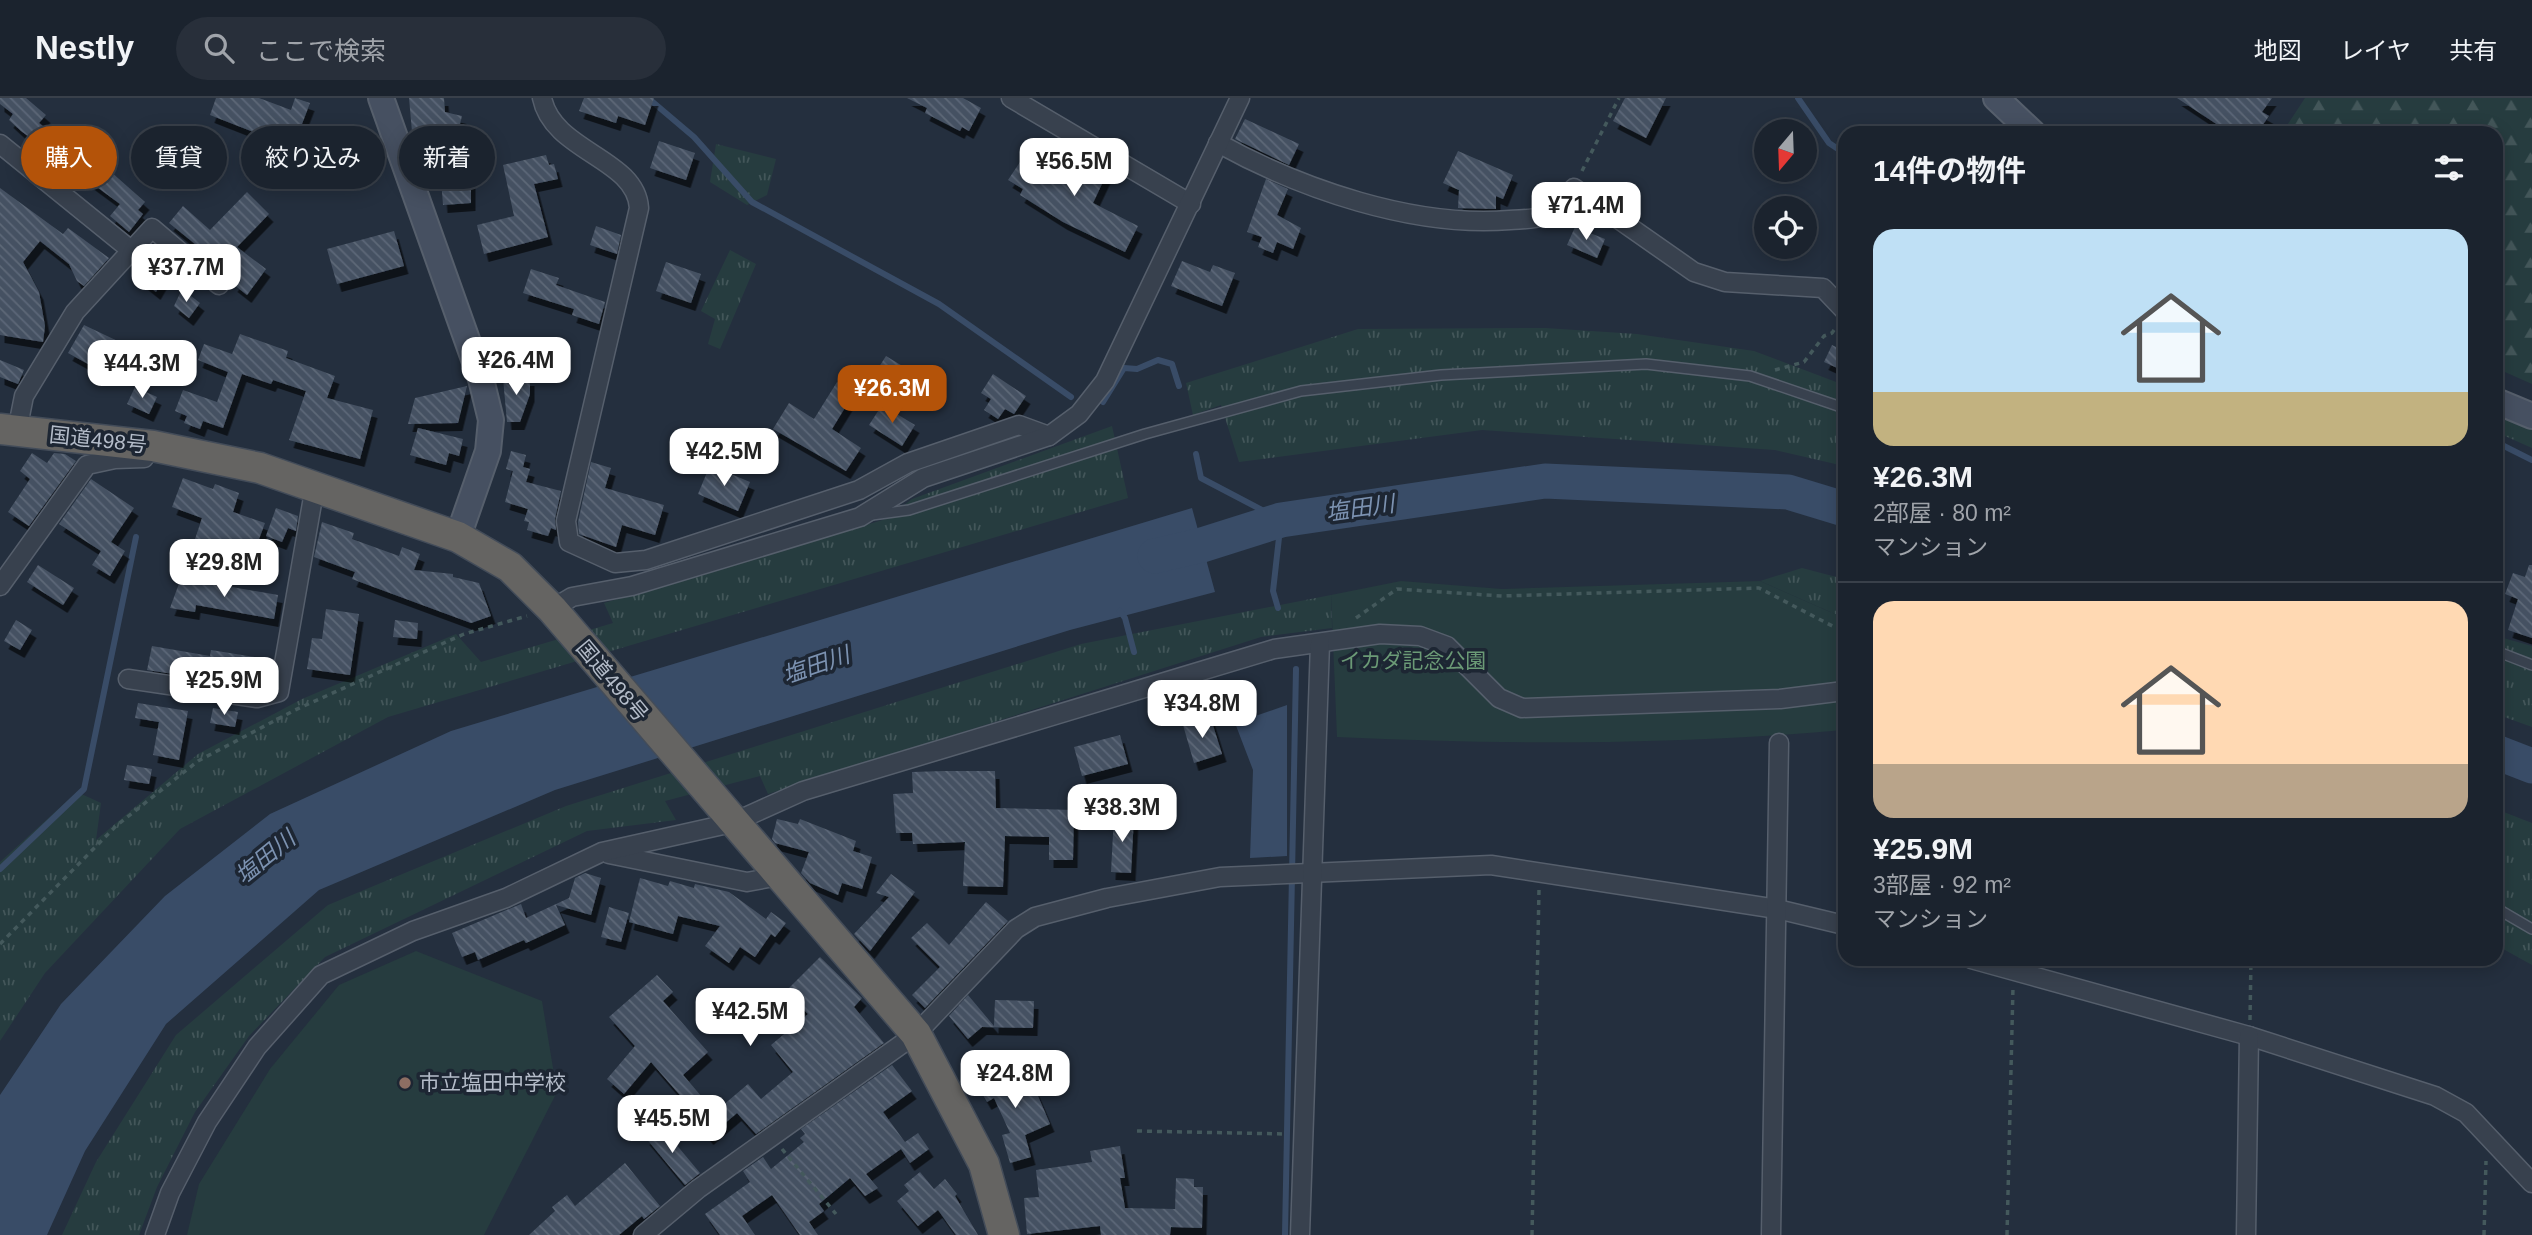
<!DOCTYPE html>
<html lang="ja">
<head>
<meta charset="utf-8">
<style>
	body { margin:0; font-family:Helvetica,"Noto Sans JP",sans-serif; background:#282f3a; color:#f1f3f6; height:100vh; display:flex; flex-direction:column; font-size:26px; white-space:nowrap }
	* { box-sizing:border-box; margin:0 }
	p { font-size:23px; color:#a0a4aa }
	.icon { flex:none; width:38px; height:38px; fill:none; stroke:currentColor; stroke-width:2; stroke-linecap:round; stroke-linejoin:round }
	.map { position:relative; flex:1; overflow:hidden }
	.sheet { position:absolute; left:1838px; top:28px; width:665px; height:840px; display:flex; flex-direction:column; background:#1b232e; border-radius:21px; box-shadow:0 4px 18px #0003,0 0 0 2px #39404a }
	.sheet>* { flex:none }
	.guide { position:absolute; left:21px; top:28px; width:665px; height:63px; display:flex; gap:14px }
	.needle { width:46px; rotate:199deg }
	.controls { position:absolute; left:1754px; top:21px; display:grid; gap:14px }
	.controls a { display:grid; place-items:center; width:63px; height:63px; border-radius:50%; background:#1b232e; box-shadow:0 4px 18px #0003,0 0 0 2px #39404a; font-size:35px }
	.price { position:absolute; translate:-50% -60px; padding:0 16px; border-radius:14px; background:#fff; color:#222; font-size:23px; line-height:46px; filter:drop-shadow(0 2px 4px #0008) }
	.price::after { content:''; position:absolute; left:50%; top:42px; width:21px; height:16px; margin-left:-10px; background:inherit; clip-path:polygon(0 0,100% 0,50% 100%) }
	.price.selected { background:#b45309; color:#fff }
	ul { padding:0; list-style:none }
	li { display:grid; align-content:center; gap:14px; height:371px; padding:0 35px }
	li+li { border-top:2px solid #39404a }
	li span { display:grid; place-items:center; height:217px; border-radius:21px; color:#555 }
	li>.icon { margin-inline-start:auto }
	span .icon { width:126px; height:126px; fill:#fffc; stroke-width:1 }
	li b { font-size:30px }
	h2 { display:flex; justify-content:space-between; align-items:center; height:84px; padding:0 35px; font-size:30px }
	.chip { padding:0 24px; border-radius:32px; background:#1b232e; box-shadow:0 4px 18px #0003,0 0 0 2px #39404a; font-size:24px; line-height:63px }
	.chip.selected { background:#b45309; color:#fff }
	header { display:flex; align-items:center; gap:42px; box-sizing:border-box; height:98px; padding:0 35px; background:#1b232e; border-bottom:2px solid #39404a }
	header strong { font-size:33px }
	nav { display:flex; gap:38px; margin-inline-start:auto; font-size:24px }
	.search { width:490px; height:63px; background:#282f3a; display:flex; align-items:center; gap:18px; box-sizing:border-box; padding:0 24px; border-radius:38px; color:#a0a4aa; font-size:26px }
	.map>svg:first-child { display:block }
	.grass { fill:url(#grass-tufts) }
	.forest { fill:url(#forest-firs) }
	.green { fill:#263c3f }
	.water { fill:#394c67 }
	.lines { fill:none; stroke-linecap:round; stroke-linejoin:round }
	.stream { stroke:#394c67; stroke-width:6 }
	.river { stroke:#394c67; stroke-width:35 }
	.building { fill:url(#building-back-hatch); filter:url(#shadow) }
	.service-casing { stroke:#565f6c; stroke-width:12 }
	.minor-casing { stroke:#565f6c; stroke-width:21 }
	.secondary-casing { stroke:#565f6c; stroke-width:28 }
	.trunk-casing { stroke:#434c59; stroke-width:33 }
	.path { stroke:#44595c; stroke-width:3.5; stroke-dasharray:5 5; stroke-linecap:butt }
	.service { stroke:#38414e; stroke-width:9 }
	.minor { stroke:#38414e; stroke-width:18 }
	.secondary { stroke:#465061; stroke-width:24 }
	.trunk { stroke:#656462; stroke-width:30 }
	.education-dot { fill:#8d6e63; stroke:#1d2633; stroke-width:2.5 }
	.labels { text-anchor:middle; stroke-width:7; stroke-linejoin:round; paint-order:stroke }
	.street-label { font-size:21px; fill:#b4bcc9; stroke:#1d2633 }
	.park-label { font-size:21px; fill:#6b9a76; stroke:#1d2633 }
	.poi-label { font-size:21px; fill:#b4bcc9; stroke:#1d2633; text-anchor:start }
	.water-label { font-size:23px; font-style:italic; fill:#7c92b1; stroke:#1d2633 }
</style>
</head>
<body>
<header>
<strong>Nestly</strong>
<div class="search"><svg class="icon" aria-label="search" viewBox="0 0 24 24"><circle cx="10" cy="10" r="6"/><path d="M15 15l6 6"/></svg>ここで検索</div>
<nav><a>地図</a><a>レイヤ</a><a>共有</a></nav>
</header>
<div class="map">
<svg width="2532" height="1137" viewBox="0 0 2532 1137">
	<defs>
		<pattern id="grass-tufts" width="24" height="20" patternUnits="userSpaceOnUse" patternTransform="scale(1.75)"><rect width="24" height="20" fill="#263c3f"/><path d="M3 7l-1-3M5 7V3M7 7l1-3M15 17l-1-3M17 17v-4M19 17l1-3" fill="none" stroke="#435659"/></pattern>
		<pattern id="forest-firs" width="22" height="20" patternUnits="userSpaceOnUse" patternTransform="scale(1.75)"><rect width="22" height="20" fill="#263c3f"/><path d="M5 1l3.5 6h-7zM16 11l3.5 6h-7z" fill="#435659"/></pattern>
		<pattern id="building-back-hatch" width="6" height="6" patternUnits="userSpaceOnUse" patternTransform="scale(1.75)"><rect width="6" height="6" fill="#455162"/><path d="M-1 5l2 2M0 0l6 6M5-1l2 2" fill="none" stroke="#5d6877"/></pattern>
		<filter id="shadow"><feDropShadow dx="4.5" dy="8" stdDeviation="0" flood-color="#0009"/></filter>
	</defs>
	<rect width="100%" height="100%" fill="#242f3e"/>
	<g class="grass">
		<path d="M716 46 776 61 767 97 747 107 710 84Z"/>
		<path d="M730 152 756 166 720 251 708 246 715 221 701 213Z"/>
		<path d="M1545 230 1637 236 1754 253 1844 287V368L1775 352 1482 332 1239 364 1221 307 1193 317 1186 285 1358 231Z"/>
		<path d="M2496 311 2532 328V350L2496 334Z"/>
		<path d="M1112 328 1128 400 388 619 180 731 45 875 0 943V764L77 694 101 705 96 742 198 656 302 601 456 536 481 564 613 525 604 505 886 421 912 401Z"/>
		<path d="M1802 470 1844 481V520L1760 483Z"/>
		<path d="M1331 497 1332 530 1261 539 768 696 760 678 665 703 676 722 587 733 325 859 249 938 195 1014 157 1089 139 1137H62L96 1064 176 937 328 807 566 708 1081 546Z"/>
		<path d="M2496 538 2532 548V629L2496 616Z"/>
		<path d="M2496 711 2532 725V867L2496 847Z"/>
	</g>
	<path class="forest" d="M2305 0H2532V286L2496 270V35H2282Z"/>
	<g class="green">
		<path d="M1401 483 1502 491 1760 483 1844 520V632C1676 647 1506 647 1337 639L1331 497Z"/>
		<path d="M416 853 542 903 557 994 484 1137H187L199 1086 270 971 339 887Z"/>
	</g>
	<g class="water">
		<path d="M1192 410 1215 494 1070 532 555 692 319 792 166 926 85 1053 47 1137H0V997L61 906 165 798 270 716 451 633Z"/>
		<path d="M1287 607V758L1250 760 1253 672 1235 625Z"/>
	</g>
	<g class="lines">
		<g class="stream">
			<path d="M648 0 694 39 752 104 939 206 1071 299"/>
			<path d="M1798 0 1829 45 1844 55"/>
			<path d="M1103 304 1124 270 1137 271 1158 262 1172 266 1179 288"/>
			<path d="M2496 344 2532 362"/>
			<path d="M1196 356 1201 380 1281 422 1273 493 1278 510"/>
			<path d="M1120 513 1125 520 1134 554"/>
			<path d="M0 771 84 691 136 439"/>
			<path d="M1285 1137 1296 571"/>
		</g>
		<g class="river">
			<path d="M1155 458 1202 447 1281 422 1545 383 1788 394 1844 411"/>
			<path d="M2496 654 2532 668"/>
		</g>
	</g>
	<g class="building">
		<path d="M0 0H26L46 17 39 25 82 59 85 55 110 73 145 104 138 112 143 116 129 134 110 118 120 106 21 33 9 22 13 16 0 6Z"/>
		<path d="M216 0H259L291 12 295 0 310 5 297 39 273 30 269 40 210 17Z"/>
		<path d="M409 0H444L445 14 462 18 452 58 471 56V105L443 107 441 81 428 82 425 43 413 45Z"/>
		<path d="M584 0H654L645 27 618 18 616 25 579 13Z"/>
		<path d="M907 0H963L981 10 969 33 962 29 960 33 925 15 927 10Z"/>
		<path d="M1625 0H1666L1646 40 1613 23Z"/>
		<path d="M2177 0H2272L2262 14 2269 18 2257 35H2230Z"/>
		<path d="M1245 21 1299 46 1289 67 1235 41Z"/>
		<path d="M191 38 213 59 196 76 174 55Z"/>
		<path d="M659 43 695 55 686 82 650 70Z"/>
		<path d="M1458 53 1513 77 1503 101 1496 98V111L1458 110 1459 92 1443 85Z"/>
		<path d="M1081 54 1109 71 1093 105 1138 128 1125 154 1063 124 1020 97 1023 91 1008 82 1026 55 1065 80Z"/>
		<path d="M546 57 549 67 554 66 558 81 534 86 548 139 484 156 477 127 514 118 503 67Z"/>
		<path d="M1266 81 1288 91 1277 117 1301 130 1293 151 1277 144 1273 155 1258 149 1262 139 1247 134Z"/>
		<path d="M0 90 63 136 68 130 109 160 84 188 77 183 69 166 40 143 23 164 39 194 45 228 43 244 0 237Z"/>
		<path d="M247 94 269 116 237 149 266 171 247 197 233 186 237 180 169 125 183 108 210 132Z"/>
		<path d="M596 128 621 137 617 156 590 147Z"/>
		<path d="M1575 129 1605 141 1597 160 1567 147Z"/>
		<path d="M394 133 404 168 337 186 327 151Z"/>
		<path d="M149 161 167 175 156 194 136 178Z"/>
		<path d="M1182 163 1210 174 1213 167 1235 175 1222 208 1171 188Z"/>
		<path d="M666 164 701 176 691 205 656 193Z"/>
		<path d="M531 171 559 180 556 187 605 204 599 226 572 217 574 211 523 195Z"/>
		<path d="M182 191 200 205 189 220 174 208Z"/>
		<path d="M84 227 126 247 108 277 68 255Z"/>
		<path d="M240 236 288 253 286 260 335 278 327 300 373 312 360 361 289 342 306 293 273 282 271 286 242 276 223 330 203 323 200 331 184 325 187 318 175 313 183 292 217 304 228 274 198 262 204 246 232 256Z"/>
		<path d="M1832 247 1844 253V273L1824 264Z"/>
		<path d="M886 258 917 277 899 305 868 286Z"/>
		<path d="M0 262 24 272 18 286 0 279Z"/>
		<path d="M993 276 1026 298 1014 316 1005 311 998 321 984 312 991 301 981 295Z"/>
		<path d="M503 280H530V296L520 324H507Z"/>
		<path d="M837 284 854 295 832 331 861 350 846 373 773 331 789 305 814 321Z"/>
		<path d="M467 288 458 325 408 326 415 300Z"/>
		<path d="M135 289 157 299 149 316 127 306Z"/>
		<path d="M882 307 915 327 902 348 869 327Z"/>
		<path d="M418 330 463 341 459 358 449 355 446 367 410 357Z"/>
		<path d="M511 353 526 357 523 369 530 371 526 384 561 393 555 421 556 432 551 430 548 438 527 432 529 424 524 423 528 411 505 404 513 373 506 371Z"/>
		<path d="M32 355 47 365 54 355 65 356 76 363 29 428 8 414 30 381 20 373Z"/>
		<path d="M591 364 611 370 605 390 664 407 655 437 622 427 616 449 579 436 578 424Z"/>
		<path d="M710 367 750 384 738 413 698 396Z"/>
		<path d="M183 380 213 391 215 386 239 395 233 414 265 425 253 457 221 446 218 453 194 444 202 420 172 409Z"/>
		<path d="M91 381 134 410 111 444 125 453 110 478 92 467 101 453 59 426Z"/>
		<path d="M276 410 298 418 296 433 288 430 282 444 266 438Z"/>
		<path d="M322 424 354 435 352 441 399 458 402 449 420 456 414 472 453 476V479L479 485 491 518 471 525 352 481 355 474 314 459Z"/>
		<path d="M38 467 74 490 63 507 27 484Z"/>
		<path d="M2529 467H2532V540L2508 532 2518 501 2505 496 2513 475 2525 479Z"/>
		<path d="M181 480 278 497 274 521 196 507 195 514 170 510Z"/>
		<path d="M326 511 359 516 350 577 307 571 312 540 322 541Z"/>
		<path d="M16 522 32 532 20 552 4 543Z"/>
		<path d="M395 522 418 525 417 541 393 539Z"/>
		<path d="M152 548 210 558 211 552 261 560 258 582 182 569 180 577 147 572Z"/>
		<path d="M138 605 188 613 179 662 153 657 159 624 135 620Z"/>
		<path d="M213 610 238 614 235 629 210 625Z"/>
		<path d="M1210 618 1222 656 1194 665 1183 627Z"/>
		<path d="M1120 637 1128 666 1082 678 1074 649Z"/>
		<path d="M127 667 152 671 149 686 124 682Z"/>
		<path d="M944 673H995L996 710 1074 712 1073 762H1049V739L1005 738 1003 789 963 788 965 744 913 746 912 735H896L893 696 913 695 912 674Z"/>
		<path d="M1114 717 1134 718 1131 775 1111 774Z"/>
		<path d="M777 721 798 726 800 721 856 743 853 753 872 759 862 791 842 785 838 797 810 785 801 775 809 754 775 745 772 741Z"/>
		<path d="M585 775 601 780 591 817 556 807 565 827 526 845 524 842 478 862 475 854 462 859 452 835 521 806 526 820 569 800 575 780Z"/>
		<path d="M891 776 915 794 870 853 854 836 889 799 876 795Z"/>
		<path d="M640 780 668 788 670 783 694 790 695 786 729 794 766 821 771 814 786 825 775 839 771 836 755 859 740 849 729 865 705 848 720 828 678 818 673 836 629 824Z"/>
		<path d="M986 804 1008 823 925 910 912 897 940 869 911 840 927 825 949 847Z"/>
		<path d="M609 809 629 815 621 844 601 839Z"/>
		<path d="M820 859 862 900 854 909 884 945 756 1036 737 1015 709 1039 681 1006 685 1003 651 964 624 996 607 981 635 948 609 919 657 877 673 894 663 903 708 954 683 977 715 1014 748 986 761 1001 793 974 771 947 808 916 785 894Z"/>
		<path d="M968 897 994 928 995 902 1034 903 1033 930 982 929 968 941 949 918Z"/>
		<path d="M1004 960 1024 996 1035 991 1050 1026 1025 1037 1031 1059 1010 1065 1002 1037 1010 1035 994 1000 987 1004 980 992 995 983 987 970Z"/>
		<path d="M892 967 912 993 883 1014 905 1044 918 1035 929 1051 910 1065 901 1051 866 1076 878 1090 865 1098 850 1080 819 1106 824 1113 809 1124 818 1137H800L772 1097 742 1118 755 1137H720L705 1116 750 1084 743 1073 763 1059 771 1071 804 1044 800 1040 805 1036 801 1031Z"/>
		<path d="M660 1027 700 1075 685 1087 645 1039Z"/>
		<path d="M1120 1048 1125 1080H1120L1125 1110 1175 1111 1176 1080 1194 1081V1089H1203L1202 1130 1171 1129 1170 1137H1101L1100 1128 1027 1136 1024 1100 1039 1099 1036 1072 1092 1064 1090 1053Z"/>
		<path d="M625 1065 660 1108 644 1121 642 1118 619 1137H529L555 1113 552 1109 567 1097 575 1108Z"/>
		<path d="M920 1074 934 1091 945 1081 957 1096 955 1098 978 1137H956L938 1112 918 1128 897 1103 909 1093 904 1087Z"/>
	</g>
	<g class="lines">
		<g class="service-casing">
			<g id="service">
				<path d="M872 417 909 412 1145 336 1301 293 1441 277 1646 266 1750 278 1844 310"/>
				<path d="M2496 553 2532 567"/>
				<path d="M2496 810 2532 831"/>
			</g>
		</g>
		<g class="minor-casing">
			<g id="minor">
				<path d="M542 0C553 54 636 60 639 110L566 423 569 444 615 465 646 462 859 392 908 365 1019 327 1049 338"/>
				<path d="M1011 0 1191 106"/>
				<path d="M1218 45C1301 91 1414 130 1510 122 1520 121 1533 122 1542 118 1556 112 1564 101 1574 90L1694 174 1725 184 1823 190 1844 212"/>
				<path d="M0 46 132 153"/>
				<path d="M17 333 24 298 75 214 152 130 219 187"/>
				<path d="M0 488 87 367 115 361 144 360 148 354"/>
				<path d="M552 511 572 499 632 488 860 419 923 380 1049 338 1079 316 1105 283 1240 0"/>
				<path d="M128 581 257 600 279 594 315 388"/>
				<path d="M609 756 747 784 779 778"/>
				<path d="M1971 861 2249 938 2435 998 2466 1015 2532 1085"/>
				<path d="M155 1137 170 1095 207 1024 257 949 321 877 413 833 506 800 602 754 732 725 803 693 1274 551 1380 536 1420 538 1447 548 1499 600 1522 610 1780 601 1844 593"/>
				<path d="M643 1137 698 1091 916 936 1016 831 1035 819 1107 800 1220 779 1491 767 1777 811 1844 827"/>
				<path d="M1300 1137 1320 545"/>
				<path d="M1771 1137 1779 645"/>
				<path d="M2246 1137 2249 938"/>
			</g>
		</g>
		<g class="secondary-casing">
			<g id="secondary">
				<path d="M381 0 481 281 491 322 488 353 458 439"/>
				<path d="M1996 0 2033 35"/>
				<path d="M2496 303 2532 318"/>
			</g>
		</g>
		<g class="trunk-casing">
			<path id="trunk" d="M0 331 153 348 260 370 458 439 510 469 552 511 916 936 984 1066 1004 1137"/>
		</g>
		<g class="path">
			<path d="M1582 73 1619 0"/>
			<path d="M1775 272 1804 264 1824 238 1832 235 1837 228"/>
			<path d="M1356 520 1397 491 1502 498 1759 490 1844 534"/>
			<path d="M0 846 116 728 198 663 295 612 464 536 527 518"/>
			<path d="M2250 922 2251 861"/>
			<path d="M1137 1033 1286 1036"/>
			<path d="M782 1051 836 1116"/>
			<path d="M1532 1137 1539 792"/>
			<path d="M2007 1137 2013 889"/>
			<path d="M2484 1137 2486 1063"/>
		</g>
		<use href="#service" class="service"/>
		<use href="#minor" class="minor"/>
		<use href="#secondary" class="secondary"/>
		<use href="#trunk" class="trunk"/>
	</g>
	<circle class="education-dot" cx="405" cy="985" r="7"/>
	<g class="labels">
		<g class="street-label">
			<text transform="translate(98 342) rotate(6)" y="7">国道498号</text>
			<text transform="translate(612 583) rotate(50)" y="7">国道498号</text>
		</g>
		<g class="park-label">
			<text x="1413" y="570">イカダ記念公園</text>
		</g>
		<g class="poi-label">
			<text x="419" y="992">市立塩田中学校</text>
		</g>
		<g class="water-label">
			<text transform="translate(1360 410) rotate(-8)" y="8">塩田川</text>
			<text transform="translate(816 567) rotate(-19)" y="8">塩田川</text>
			<text transform="translate(265 759) rotate(-39)" y="8">塩田川</text>
		</g>
	</g>
</svg>
<div class="controls">
<a><svg class="needle" viewBox="-14 -14 28 28"><path d="M0-13l5 13h-10z" fill="#e53935"/><path d="M0 13l5-13h-10z" fill="#a0a4aa"/></svg></a>
<a><svg class="icon" aria-label="locate" viewBox="0 0 24 24"><circle cx="12" cy="12" r="6"/><path d="M12 2v4M12 18v4M2 12h4M18 12h4"/></svg></a>
</div>
<b class="price" style="left:1074px;top:100px">¥56.5M</b>
<b class="price" style="left:1586px;top:144px">¥71.4M</b>
<b class="price" style="left:186px;top:206px">¥37.7M</b>
<b class="price" style="left:516px;top:299px">¥26.4M</b>
<b class="price" style="left:142px;top:302px">¥44.3M</b>
<b class="price selected" style="left:892px;top:327px">¥26.3M</b>
<b class="price" style="left:724px;top:390px">¥42.5M</b>
<b class="price" style="left:224px;top:501px">¥29.8M</b>
<b class="price" style="left:224px;top:619px">¥25.9M</b>
<b class="price" style="left:1202px;top:642px">¥34.8M</b>
<b class="price" style="left:1122px;top:746px">¥38.3M</b>
<b class="price" style="left:750px;top:950px">¥42.5M</b>
<b class="price" style="left:1015px;top:1012px">¥24.8M</b>
<b class="price" style="left:672px;top:1057px">¥45.5M</b>
<div class="guide">
<a class="chip selected">購入</a>
<a class="chip">賃貸</a>
<a class="chip">絞り込み</a>
<a class="chip">新着</a>
</div>
<section class="sheet">
<h2>14件の物件<svg class="icon" aria-label="filters" viewBox="0 0 24 24"><path d="M4 7h16M4 17h16"/><circle cx="9" cy="7" r="2"/><circle cx="15" cy="17" r="2"/></svg></h2>
<ul>
<li><span style="background:linear-gradient(#bfe0f5 75%,#c2b280 0)"><svg class="icon" aria-label="home" viewBox="0 0 24 24"><path d="M3 11l9-7 9 7M6 9v11h12V9"/></svg></span><div><b>¥26.3M</b><p>2部屋 · 80 m²</p><p>マンション</p></div></li>
<li><span style="background:linear-gradient(#ffd9b3 75%,#b9a48a 0)"><svg class="icon" aria-label="home" viewBox="0 0 24 24"><path d="M3 11l9-7 9 7M6 9v11h12V9"/></svg></span><div><b>¥25.9M</b><p>3部屋 · 92 m²</p><p>マンション</p></div></li>
</ul>
</section>
</div>
</body>
</html>
